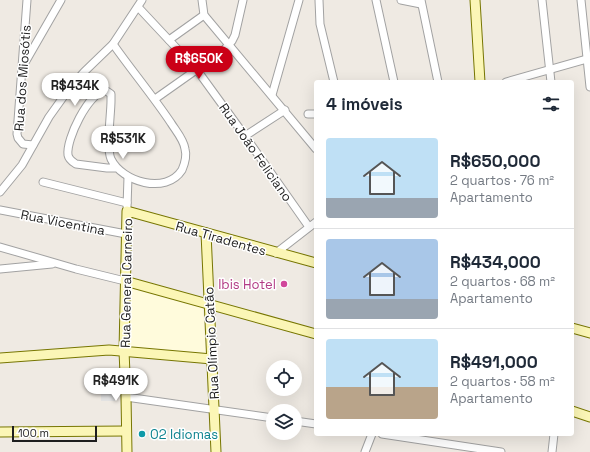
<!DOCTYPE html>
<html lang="pt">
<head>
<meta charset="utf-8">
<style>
	body { margin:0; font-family:"Space Grotesk",sans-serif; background:#f2f2f3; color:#1f2937; height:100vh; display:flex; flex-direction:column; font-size:15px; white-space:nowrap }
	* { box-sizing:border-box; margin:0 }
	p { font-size:13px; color:#747a83 }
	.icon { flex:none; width:22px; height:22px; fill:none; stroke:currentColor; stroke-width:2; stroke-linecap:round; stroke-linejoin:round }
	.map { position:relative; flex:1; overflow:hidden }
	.panel { position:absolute; left:314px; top:80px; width:260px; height:356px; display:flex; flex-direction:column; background:#fff; border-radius:4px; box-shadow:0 4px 16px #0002 }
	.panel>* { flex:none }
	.tools { position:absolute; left:266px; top:360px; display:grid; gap:8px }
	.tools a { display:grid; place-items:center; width:36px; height:36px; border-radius:50%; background:#fff; box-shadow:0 4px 16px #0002; font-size:20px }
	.scale { position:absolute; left:12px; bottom:10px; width:85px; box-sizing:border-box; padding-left:4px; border:2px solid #1e1e1e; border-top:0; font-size:11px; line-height:14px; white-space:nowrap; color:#1e1e1e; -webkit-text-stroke:3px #fff; paint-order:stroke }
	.price { position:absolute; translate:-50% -34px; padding:0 9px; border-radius:14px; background:#fff; color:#222; font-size:13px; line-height:26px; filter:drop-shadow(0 1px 2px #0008) }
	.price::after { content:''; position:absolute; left:50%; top:24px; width:12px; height:9px; margin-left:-6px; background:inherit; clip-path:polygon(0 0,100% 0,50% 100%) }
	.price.selected { background:#cb0017; color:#fff }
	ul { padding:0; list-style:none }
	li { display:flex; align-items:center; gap:12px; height:100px; padding:0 12px }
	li+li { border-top:1px solid #e0e1e3 }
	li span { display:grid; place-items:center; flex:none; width:112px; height:80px; border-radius:4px; color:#555 }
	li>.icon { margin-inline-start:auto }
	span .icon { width:48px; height:48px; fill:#fffc; stroke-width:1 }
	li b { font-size:17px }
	h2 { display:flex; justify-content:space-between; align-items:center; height:48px; padding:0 12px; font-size:17px }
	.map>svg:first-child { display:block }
	.education { fill:#fffbdc }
	.parking { fill:#e2e2e2 }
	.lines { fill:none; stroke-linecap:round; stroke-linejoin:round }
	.street-casing { stroke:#a2a2a2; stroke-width:9 }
	.secondary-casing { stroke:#777602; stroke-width:11 }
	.street { stroke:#fff; stroke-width:7 }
	.secondary { stroke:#fbf6b6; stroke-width:9 }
	.hotel-dot { fill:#d1479c; stroke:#fff; stroke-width:1.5 }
	.culture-dot { fill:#0f9aa8; stroke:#fff; stroke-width:1.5 }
	.labels { text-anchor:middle; stroke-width:3; stroke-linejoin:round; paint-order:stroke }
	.street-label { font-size:13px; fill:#1e1e1e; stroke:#fff }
	.hotel-label { font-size:13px; fill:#b23c85; stroke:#fff; text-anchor:end }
	.culture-label { font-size:13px; fill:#0d838f; stroke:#fff; text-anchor:start }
</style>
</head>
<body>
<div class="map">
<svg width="590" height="452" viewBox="0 0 590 452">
	<rect width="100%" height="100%" fill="#efeae3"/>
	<path class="education" d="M129 287 203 307 206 356 127 348Z"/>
	<path class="parking" d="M94 384 114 386 115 401H101V392L94 391Z"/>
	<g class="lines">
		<g class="street-casing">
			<g id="street">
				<path d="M27 0 17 134 18 138 23 144 33 145"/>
				<path d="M202 0 204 15 316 149"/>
				<path d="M319 0 320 24 334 82"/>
				<path d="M376 0 394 82"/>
				<path d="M401 0 421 4"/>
				<path d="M421 0 438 82"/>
				<path d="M542 0 551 82"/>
				<path d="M581 0 590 87"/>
				<path d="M138 7 197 70 245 136 309 227"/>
				<path d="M169 40 204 15"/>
				<path d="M113 44C132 71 153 96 171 123 176 131 184 140 185 149 187 156 185 163 182 170 166 195 122 182 111 159 106 148 111 114 111 101V94L105 90C88 94 66 139 68 155 69 160 73 162 76 164L107 168H117"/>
				<path d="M23 66 61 0"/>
				<path d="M506 82 590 58"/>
				<path d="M272 95 299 0"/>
				<path d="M155 99 223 51 232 41 235 35 243 0"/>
				<path d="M308 114H316"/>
				<path d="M245 136 285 110"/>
				<path d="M43 182 127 203"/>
				<path d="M0 192 22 165 49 117 69 89 84 72 113 44 142 0"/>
				<path d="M127 207 128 177"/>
				<path d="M0 210 126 234"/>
				<path d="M0 247 76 269 125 281"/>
				<path d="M276 253 316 222"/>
				<path d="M0 269 52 264"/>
				<path d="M126 397 273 418"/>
				<path d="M295 421 316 424"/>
				<path d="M382 434 501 452"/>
				<path d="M365 452 372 434"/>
				<path d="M552 452 554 434"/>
			</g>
		</g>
		<g class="secondary-casing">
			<g id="secondary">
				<path d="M475 0 480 82"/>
				<path d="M206 233 216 452"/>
				<path d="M125 281 316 334"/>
				<path d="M572 328 590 333"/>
				<path d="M0 358 109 350 212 359"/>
				<path d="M572 411 590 417"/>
				<path d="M0 432 126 431"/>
				<path d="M127 452 126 397 124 351 127 211 316 263"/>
			</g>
		</g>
		<use href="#street" class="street"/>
		<use href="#secondary" class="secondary"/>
	</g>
	<circle class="hotel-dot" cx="284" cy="284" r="4"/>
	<circle class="culture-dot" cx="142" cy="434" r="4"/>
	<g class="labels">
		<g class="street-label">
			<text transform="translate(22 78) rotate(-86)" y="5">Rua dos Miosótis</text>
			<text transform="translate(256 152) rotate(55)" y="5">Rua João Feliciano</text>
			<text transform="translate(63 222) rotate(11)" y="5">Rua Vicentina</text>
			<text transform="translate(221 238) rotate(16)" y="5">Rua Tiradentes</text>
			<text transform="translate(126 283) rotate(-89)" y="5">Rua General Carneiro</text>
			<text transform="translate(211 343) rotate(-93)" y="5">Rua Olímpio Catão</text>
		</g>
		<g class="hotel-label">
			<text x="276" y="289">Ibis Hotel</text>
		</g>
		<g class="culture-label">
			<text x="150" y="439">O2 Idiomas</text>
		</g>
	</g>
</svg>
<div class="tools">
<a><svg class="icon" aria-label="locate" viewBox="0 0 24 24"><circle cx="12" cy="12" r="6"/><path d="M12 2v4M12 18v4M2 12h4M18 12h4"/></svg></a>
<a><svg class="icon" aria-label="layers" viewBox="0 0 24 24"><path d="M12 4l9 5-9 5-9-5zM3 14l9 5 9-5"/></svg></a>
</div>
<div class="scale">100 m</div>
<b class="price selected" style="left:199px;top:80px">R$650K</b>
<b class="price" style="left:75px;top:107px">R$434K</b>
<b class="price" style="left:123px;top:160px">R$531K</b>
<b class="price" style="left:116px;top:402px">R$491K</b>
<section class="panel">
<h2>4 imóveis<svg class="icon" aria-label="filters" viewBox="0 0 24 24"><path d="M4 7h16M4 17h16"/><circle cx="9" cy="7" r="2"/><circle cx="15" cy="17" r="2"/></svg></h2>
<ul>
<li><span style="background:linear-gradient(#bfe0f5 75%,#9aa5b1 0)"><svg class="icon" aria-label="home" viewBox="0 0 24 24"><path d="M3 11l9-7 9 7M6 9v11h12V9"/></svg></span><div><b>R$650,000</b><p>2 quartos · 76 m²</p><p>Apartamento</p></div></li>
<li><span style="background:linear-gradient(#a9c7e8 75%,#9aa5b1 0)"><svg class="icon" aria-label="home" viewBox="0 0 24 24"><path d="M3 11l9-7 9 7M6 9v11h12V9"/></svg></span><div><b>R$434,000</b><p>2 quartos · 68 m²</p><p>Apartamento</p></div></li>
<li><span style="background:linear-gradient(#bfe0f5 60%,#b9a48a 0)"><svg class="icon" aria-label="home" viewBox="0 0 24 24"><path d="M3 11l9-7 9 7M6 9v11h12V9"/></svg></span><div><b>R$491,000</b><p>2 quartos · 58 m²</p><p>Apartamento</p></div></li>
</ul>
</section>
</div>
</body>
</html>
